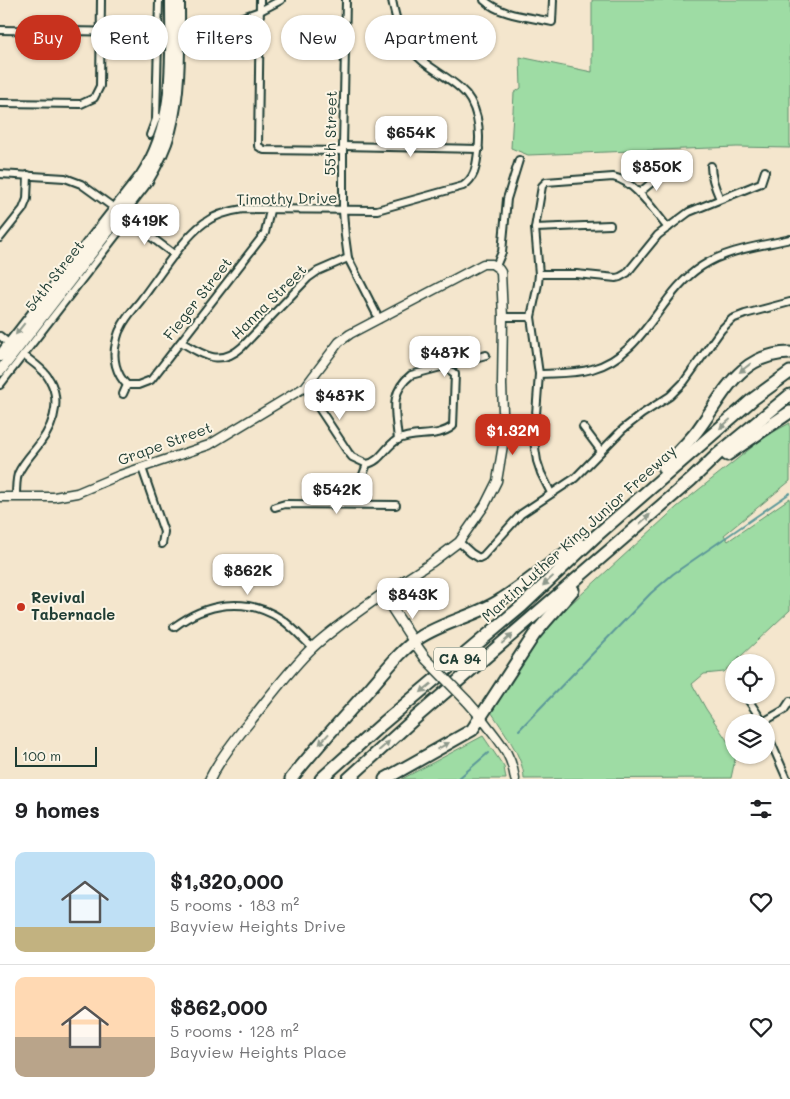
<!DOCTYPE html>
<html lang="en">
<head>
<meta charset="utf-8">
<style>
	body { margin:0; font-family:Mali,sans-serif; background:#f6f6f6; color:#202124; height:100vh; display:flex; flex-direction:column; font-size:19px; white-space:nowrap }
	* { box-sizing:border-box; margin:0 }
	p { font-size:16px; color:#757577 }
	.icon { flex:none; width:28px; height:28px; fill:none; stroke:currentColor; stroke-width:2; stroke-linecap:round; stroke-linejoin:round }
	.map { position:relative; height:779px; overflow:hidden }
	.side { display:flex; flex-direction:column; background:#fff; flex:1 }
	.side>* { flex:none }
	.banner { position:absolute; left:15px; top:15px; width:500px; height:45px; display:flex; gap:10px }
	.controls { position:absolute; left:725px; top:654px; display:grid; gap:10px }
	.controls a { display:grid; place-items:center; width:50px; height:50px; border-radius:50%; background:#fff; box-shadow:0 1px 4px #0004; font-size:25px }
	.scale { position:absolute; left:15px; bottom:12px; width:82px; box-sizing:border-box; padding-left:5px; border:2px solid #1f3d34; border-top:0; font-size:14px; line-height:18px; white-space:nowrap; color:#1f3d34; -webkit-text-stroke:4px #fcf5e5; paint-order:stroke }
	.price { position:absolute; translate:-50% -42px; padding:0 11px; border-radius:10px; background:#fff; color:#222; font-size:16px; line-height:32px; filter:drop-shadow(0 1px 2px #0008) }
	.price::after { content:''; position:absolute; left:50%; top:30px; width:15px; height:11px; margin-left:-8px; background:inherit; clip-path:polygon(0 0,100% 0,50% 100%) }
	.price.on { background:#c8321e; color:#fff }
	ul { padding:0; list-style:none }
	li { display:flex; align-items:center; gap:15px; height:125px; padding:0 15px }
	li+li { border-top:1px solid #e0e0e0 }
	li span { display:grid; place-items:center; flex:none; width:140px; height:100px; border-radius:10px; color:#555 }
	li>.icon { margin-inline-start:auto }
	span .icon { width:60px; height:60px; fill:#fffc; stroke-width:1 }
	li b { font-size:21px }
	h2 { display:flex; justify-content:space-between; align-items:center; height:60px; padding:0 15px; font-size:21px }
	.tag { padding:0 18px; border-radius:22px; background:#fff; box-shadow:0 1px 4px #0004; font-size:18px; line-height:45px }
	.tag.on { background:#c8321e; color:#fff }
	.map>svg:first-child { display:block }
	.green { fill:#9edca4; stroke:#5e8c6c }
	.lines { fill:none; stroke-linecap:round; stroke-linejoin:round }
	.stream { stroke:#5b9899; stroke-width:2 }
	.minor-casing { stroke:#1f3d34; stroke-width:10 }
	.tertiary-casing { stroke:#1f3d34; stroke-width:11 }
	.secondary-casing { stroke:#1f3d34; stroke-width:12 }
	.primary-casing { stroke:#1f3d34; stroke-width:14 }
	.motorway-casing { stroke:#1f3d34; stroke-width:15 }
	.minor { stroke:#fcf5e5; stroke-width:6 }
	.tertiary { stroke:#fcf5e5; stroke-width:8 }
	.secondary { stroke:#fcf5e5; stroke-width:9 }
	.primary { stroke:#fcf5e5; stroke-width:10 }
	.motorway { stroke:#fcf5e5; stroke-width:11 }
	.secondary-bridge-casing { stroke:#1f3d34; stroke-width:12; stroke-linecap:butt }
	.secondary-bridge { stroke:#fcf5e5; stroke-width:9 }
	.oneway { fill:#8e998c }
	.poi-dot { fill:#c8321e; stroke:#fcf5e5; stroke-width:2 }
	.labels { text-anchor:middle; stroke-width:4; stroke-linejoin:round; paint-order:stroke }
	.shield { fill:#fcf5e5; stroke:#617469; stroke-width:1 }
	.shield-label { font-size:14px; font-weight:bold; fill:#1f3d34 }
	.street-label { font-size:15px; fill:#1f3d34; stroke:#fcf5e5 }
	.poi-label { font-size:15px; font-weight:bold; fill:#1f3d34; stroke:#fcf5e5; text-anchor:start }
</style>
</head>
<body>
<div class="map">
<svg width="790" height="779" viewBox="0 0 790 779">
	<rect width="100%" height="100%" fill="#f4e6cd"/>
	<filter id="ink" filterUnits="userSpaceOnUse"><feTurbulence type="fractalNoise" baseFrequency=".02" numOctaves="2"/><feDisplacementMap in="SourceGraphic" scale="10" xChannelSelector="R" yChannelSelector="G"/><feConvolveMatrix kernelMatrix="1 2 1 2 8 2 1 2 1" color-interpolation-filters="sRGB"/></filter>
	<g filter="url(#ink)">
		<g class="green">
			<path d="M592 0H790V148L737 147 528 155 511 148 514 93 521 88 520 57 592 72Z"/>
			<path d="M790 423V481L724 535 728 541 790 498V610L724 672 704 674 692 684 706 709 734 751V755H736L731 778 524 779C524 757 502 729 490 710L551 622 677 507 766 436Z"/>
			<path d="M483 736 504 767 506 779H402Z"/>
		</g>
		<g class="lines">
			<g class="stream">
				<path d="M519 730 651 593 673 574 790 493"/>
				<path d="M458 779 488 753"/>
			</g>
			<g class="minor-casing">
				<g id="minor">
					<path d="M260 0 258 146 264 150 343 151"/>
					<path d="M346 0 343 146V211L345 236 348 258 379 319"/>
					<path d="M484 0C501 16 531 17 552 22L553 0"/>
					<path d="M0 30 132 32 179 39 260 11 281 0"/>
					<path d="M0 103 81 104 94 98 100 86 101 0"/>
					<path d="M150 135 156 119 159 0"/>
					<path d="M343 146 479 149"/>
					<path d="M711 166C711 178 715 188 720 199"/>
					<path d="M0 174 65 178 81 184 117 210"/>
					<path d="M639 193 662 174"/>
					<path d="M126 218 175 255"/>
					<path d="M535 228 610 225"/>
					<path d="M0 238 23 209 27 199 28 175"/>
					<path d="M496 266 502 252 507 199 519 160"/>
					<path d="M539 274H576L616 278 620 277 627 273 658 235 689 212 761 183 765 171"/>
					<path d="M503 317H531"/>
					<path d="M0 336 6 341"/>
					<path d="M181 342C203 355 220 367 242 347L308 278 318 271 348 258"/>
					<path d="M539 374C557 373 575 374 592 369 645 355 659 293 702 266 728 249 761 246 790 239"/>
					<path d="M0 385 128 220"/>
					<path d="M127 385C116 374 112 358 116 343 117 338 118 332 121 328 125 318 134 309 141 300 157 279 183 238 204 223 215 215 229 211 243 209L377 210 463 186C476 177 476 166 478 152 481 130 478 103 460 88 443 73 423 66 409 47 399 33 395 16 392 0"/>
					<path d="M127 385H138L151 380 265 233 270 210"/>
					<path d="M305 387 348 452 352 457 367 464"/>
					<path d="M123 394 127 385"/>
					<path d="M583 427 601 451"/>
					<path d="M398 440C396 414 388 393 411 375L486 355"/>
					<path d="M142 468 164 532 162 544"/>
					<path d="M551 493 541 473 537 461 534 441 539 374 531 317 538 284 539 274 535 228 542 186 546 182 613 177C635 181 654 211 668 228"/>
					<path d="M16 497C16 490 16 481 18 474 23 462 33 453 40 443 56 422 63 394 44 372 38 366 30 360 23 355"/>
					<path d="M352 504 367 464C380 462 386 446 397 440 415 431 437 439 453 426L455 374 446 367"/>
					<path d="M275 507 285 504 396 505"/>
					<path d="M459 542 471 553 479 558 483 556 521 514 575 478 623 429 642 414 670 396 684 382 721 330 732 319 745 314 790 302"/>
					<path d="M174 627C206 603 246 596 281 619 293 627 303 639 313 648"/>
					<path d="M745 695 763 722"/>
					<path d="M763 722 784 710 790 701"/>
					<path d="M766 731 787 779"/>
				</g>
			</g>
			<g class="tertiary-casing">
				<g id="tertiary">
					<path d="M0 497H54L77 493 120 475 209 445 305 387 339 342 350 334 483 264H492L499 269 501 272 503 317 502 385 504 439 497 481 485 505 459 542 431 563 383 594"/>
					<path d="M481 717C497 740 511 750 515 779"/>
				</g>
			</g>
			<g class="secondary-casing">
				<g id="secondary">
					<path d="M467 701 481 717"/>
					<path d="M210 779C220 758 236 738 251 720 271 695 290 669 313 647 335 627 359 611 383 594L414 642 426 659"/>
				</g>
			</g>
			<g class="primary-casing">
				<g id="primary">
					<path d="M0 356 141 176C176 123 171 61 171 0"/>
					<path d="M0 371 147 181C157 165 165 149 170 131 181 89 179 43 179 0"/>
				</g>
			</g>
			<g class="motorway-casing">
				<g id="motorway">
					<path d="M727 455 790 412"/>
					<path d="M664 469C674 455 687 444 697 431 724 395 738 354 790 353"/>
					<path d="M291 779C316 747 344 717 371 687 386 670 401 650 419 638 445 621 477 616 502 599 529 582 552 560 580 544"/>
					<path d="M321 779 382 724 522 606 596 536 753 399 790 372"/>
					<path d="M348 779 413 720 691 480 718 454 790 395"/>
					<path d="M385 779 472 730 534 635 545 622 573 590"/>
				</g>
			</g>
			<use href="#minor" class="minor"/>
			<use href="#tertiary" class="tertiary"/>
			<use href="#secondary" class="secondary"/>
			<use href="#primary" class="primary"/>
			<use href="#motorway" class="motorway"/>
			<g class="secondary-bridge-casing">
				<path id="secondary-bridge" d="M426 659 467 701"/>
			</g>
			<use href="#secondary-bridge" class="secondary-bridge"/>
		</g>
		<defs><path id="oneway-solid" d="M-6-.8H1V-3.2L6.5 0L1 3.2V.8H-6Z" transform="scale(1.25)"/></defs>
		<g class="oneway">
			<use href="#oneway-solid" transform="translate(20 329) rotate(128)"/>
			<use href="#oneway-solid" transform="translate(745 368) rotate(142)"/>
			<use href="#oneway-solid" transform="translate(725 424) rotate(139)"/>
			<use href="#oneway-solid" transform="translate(645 519) rotate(-42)"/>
			<use href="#oneway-solid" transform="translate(548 581) rotate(137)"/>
			<use href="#oneway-solid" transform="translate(507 639) rotate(-41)"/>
			<use href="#oneway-solid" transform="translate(426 688) rotate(140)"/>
			<use href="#oneway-solid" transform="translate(324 739) rotate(132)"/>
			<use href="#oneway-solid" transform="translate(384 746) rotate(-42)"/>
			<use href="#oneway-solid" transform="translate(443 746) rotate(-29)"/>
		</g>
	</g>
	<circle class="poi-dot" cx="21" cy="607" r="5"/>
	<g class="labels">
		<rect class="shield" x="434" y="647.5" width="52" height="23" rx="4"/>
		<g class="shield-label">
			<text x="460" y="664">CA 94</text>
		</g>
		<g class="street-label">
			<text transform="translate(331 133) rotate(-89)" y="5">55th Street</text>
			<text transform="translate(287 199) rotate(-1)" y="5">Timothy Drive</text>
			<text transform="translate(55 276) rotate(-52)" y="5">54th Street</text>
			<text transform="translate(198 299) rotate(-52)" y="5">Fieger Street</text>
			<text transform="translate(269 302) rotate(-45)" y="5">Hanna Street</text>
			<text transform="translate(165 444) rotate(-20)" y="5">Grape Street</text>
			<text transform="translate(579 534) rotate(-42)" y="5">Martin Luther King Junior Freeway</text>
		</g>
		<g class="poi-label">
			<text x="31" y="603">Revival<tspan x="31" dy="17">Tabernacle</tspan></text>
		</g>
	</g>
</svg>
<div class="controls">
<a><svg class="icon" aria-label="locate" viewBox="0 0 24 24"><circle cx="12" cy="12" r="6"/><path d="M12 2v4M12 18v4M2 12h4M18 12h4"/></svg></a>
<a><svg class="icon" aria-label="layers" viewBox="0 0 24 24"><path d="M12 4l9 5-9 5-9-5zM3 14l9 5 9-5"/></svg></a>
</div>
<div class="scale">100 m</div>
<b class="price" style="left:411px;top:158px">$654K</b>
<b class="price" style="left:657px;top:192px">$850K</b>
<b class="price" style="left:145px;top:246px">$419K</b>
<b class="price" style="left:445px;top:378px">$487K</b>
<b class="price" style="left:340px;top:421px">$487K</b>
<b class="price on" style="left:513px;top:456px">$1.32M</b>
<b class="price" style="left:337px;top:515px">$542K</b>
<b class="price" style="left:248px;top:596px">$862K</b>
<b class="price" style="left:413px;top:620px">$843K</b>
<div class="banner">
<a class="tag on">Buy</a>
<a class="tag">Rent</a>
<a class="tag">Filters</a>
<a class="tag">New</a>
<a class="tag">Apartment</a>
</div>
</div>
<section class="side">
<h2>9 homes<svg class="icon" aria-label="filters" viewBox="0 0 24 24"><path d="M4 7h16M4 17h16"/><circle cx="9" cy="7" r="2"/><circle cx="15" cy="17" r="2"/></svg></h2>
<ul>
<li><span style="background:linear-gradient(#bfe0f5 75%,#c2b280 0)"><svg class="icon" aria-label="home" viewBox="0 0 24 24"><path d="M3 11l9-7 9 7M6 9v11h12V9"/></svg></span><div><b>$1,320,000</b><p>5 rooms · 183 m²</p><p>Bayview Heights Drive</p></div><svg class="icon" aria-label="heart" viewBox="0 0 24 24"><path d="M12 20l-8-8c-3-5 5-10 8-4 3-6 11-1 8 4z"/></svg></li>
<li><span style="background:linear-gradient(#ffd9b3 60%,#b9a48a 0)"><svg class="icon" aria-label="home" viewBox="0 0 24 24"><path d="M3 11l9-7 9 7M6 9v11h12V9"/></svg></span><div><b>$862,000</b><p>5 rooms · 128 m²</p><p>Bayview Heights Place</p></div><svg class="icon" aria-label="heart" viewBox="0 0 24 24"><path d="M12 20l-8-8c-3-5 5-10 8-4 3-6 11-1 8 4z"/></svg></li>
</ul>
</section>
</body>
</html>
